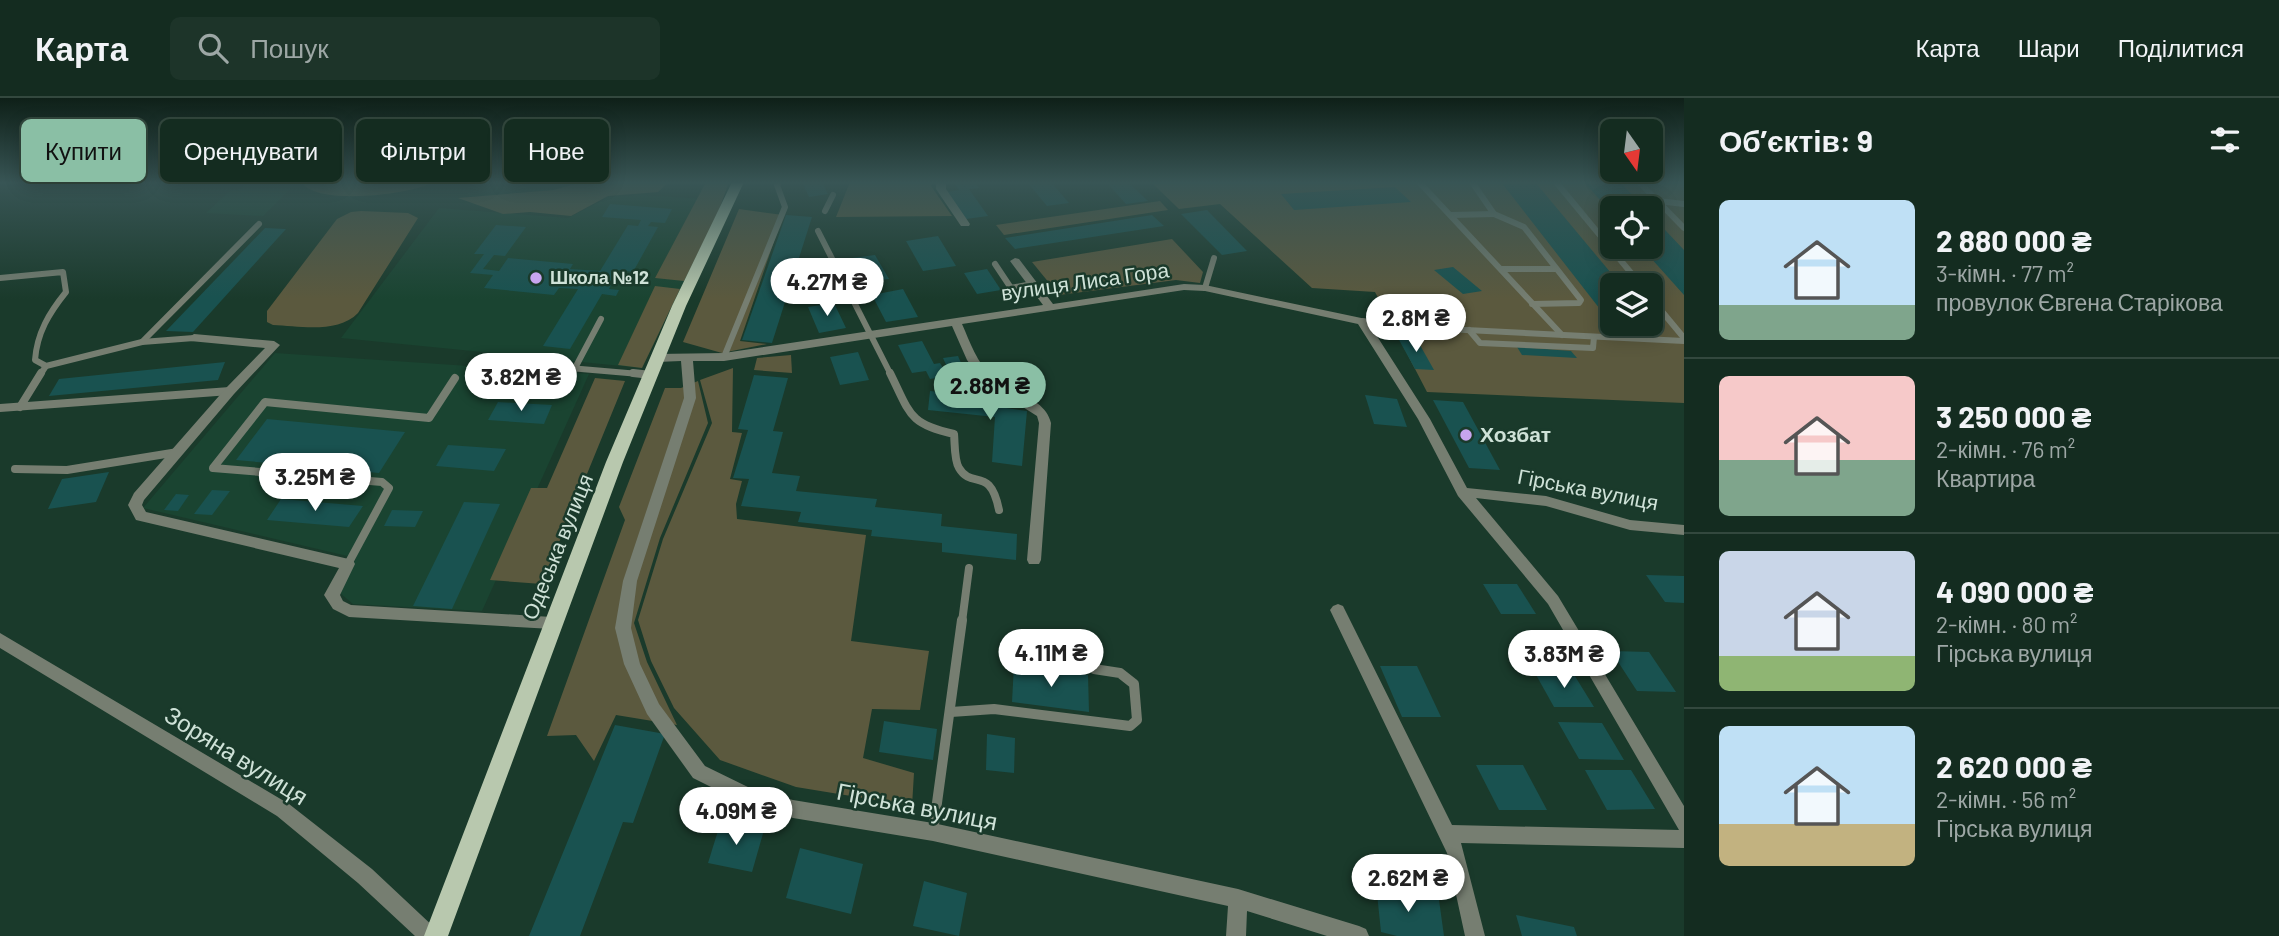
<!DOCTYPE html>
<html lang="uk">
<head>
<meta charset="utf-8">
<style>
	body { margin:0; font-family:Barlow,sans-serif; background:#1d3429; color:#f1f3f6; height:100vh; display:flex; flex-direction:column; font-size:26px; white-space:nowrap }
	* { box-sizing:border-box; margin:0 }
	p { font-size:23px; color:#9da7a5 }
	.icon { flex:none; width:38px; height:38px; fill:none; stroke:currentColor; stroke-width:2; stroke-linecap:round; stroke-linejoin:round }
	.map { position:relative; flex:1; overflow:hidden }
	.details { display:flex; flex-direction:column; background:#142c20; width:595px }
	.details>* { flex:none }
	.guide { position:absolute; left:21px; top:21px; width:665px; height:63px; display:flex; gap:14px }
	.needle { width:46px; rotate:166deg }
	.controls { position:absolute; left:1600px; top:21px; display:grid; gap:14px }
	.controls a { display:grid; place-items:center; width:63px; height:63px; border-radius:10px; background:#142c20; box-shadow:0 4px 18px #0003,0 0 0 2px #33483e; font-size:35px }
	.price { position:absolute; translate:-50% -60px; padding:0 16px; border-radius:24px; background:#fff; color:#222; font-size:23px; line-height:46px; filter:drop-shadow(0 2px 4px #0008) }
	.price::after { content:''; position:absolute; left:50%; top:42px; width:21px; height:16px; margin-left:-10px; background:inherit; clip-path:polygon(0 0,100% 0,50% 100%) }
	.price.selected { background:#8abfa5; color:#111 }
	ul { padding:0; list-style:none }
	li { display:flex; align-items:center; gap:21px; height:175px; padding:0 35px }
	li+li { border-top:2px solid #33483e }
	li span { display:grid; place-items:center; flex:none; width:196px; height:140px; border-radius:10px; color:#555 }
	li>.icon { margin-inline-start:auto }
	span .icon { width:84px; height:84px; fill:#fffc; stroke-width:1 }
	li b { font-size:30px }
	h2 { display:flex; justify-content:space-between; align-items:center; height:84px; padding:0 35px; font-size:30px }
	.tag { padding:0 24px; border-radius:10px; background:#142c20; box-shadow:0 4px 18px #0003,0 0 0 2px #33483e; font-size:24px; line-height:63px }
	.tag.selected { background:#8abfa5; color:#111 }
	header { display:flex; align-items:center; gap:42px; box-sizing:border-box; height:98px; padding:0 35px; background:#142c20; border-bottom:2px solid #33483e }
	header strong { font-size:33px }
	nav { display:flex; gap:38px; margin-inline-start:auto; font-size:24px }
	.search { width:490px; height:63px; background:#1d3429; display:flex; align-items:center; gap:18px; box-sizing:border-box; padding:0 24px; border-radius:10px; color:#9da7a5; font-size:26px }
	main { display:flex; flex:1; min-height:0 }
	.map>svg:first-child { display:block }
	.built { fill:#1a4431 }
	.green { fill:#5b593e; fill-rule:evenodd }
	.building { fill:#195250 }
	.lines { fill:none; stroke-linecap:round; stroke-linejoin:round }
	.service-far2 { stroke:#767e71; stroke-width:6 }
	.service-far1 { stroke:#767e71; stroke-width:8 }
	.service { stroke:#767e71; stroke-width:10 }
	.minor { fill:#767e71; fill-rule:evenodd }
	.primary { fill:#b8c8ae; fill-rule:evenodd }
	.poi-dot { fill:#c8a5ef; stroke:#1a3a2b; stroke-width:2.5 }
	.labels { text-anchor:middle; stroke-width:5; stroke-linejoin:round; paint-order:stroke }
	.far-poi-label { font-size:18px; font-weight:bold; fill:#cfe2d8; stroke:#1a3a2b; text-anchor:start }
	.street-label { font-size:21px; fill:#cfe2d8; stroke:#1a3a2b }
	.poi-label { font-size:21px; font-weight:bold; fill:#cfe2d8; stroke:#1a3a2b; text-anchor:start }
	.near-street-label { font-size:24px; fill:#cfe2d8; stroke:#1a3a2b }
</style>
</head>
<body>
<header>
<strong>Карта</strong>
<div class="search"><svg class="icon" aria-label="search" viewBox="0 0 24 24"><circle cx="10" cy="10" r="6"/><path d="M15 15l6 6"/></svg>Пошук</div>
<nav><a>Карта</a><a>Шари</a><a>Поділитися</a></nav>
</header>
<main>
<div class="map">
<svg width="1684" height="838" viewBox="0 0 1684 838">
	<rect width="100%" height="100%" fill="#1a3a2b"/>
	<g class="built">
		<path d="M246 84H297L263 118 206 115 231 92 238 93Z"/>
		<path d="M641 97 720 102 718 115 642 270 341 240 439 110 568 120 609 99Z"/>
		<path d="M275 255 589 276 482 513 353 506 340 495 356 460 143 410Z"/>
	</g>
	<g class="green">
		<path d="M302 84H433C412 97 314 108 302 84Z"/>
		<path d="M582 84H669L658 94 608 98 571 118 530 114 503 116 458 100 554 92Z"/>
		<path d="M706 84H729L718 115 684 183 655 180Z"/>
		<path d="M850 84H933L931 88 952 118 836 119Z"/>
		<path d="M1151 84H1684V305L1427 294 1375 194 1312 190 1220 106 1179 111ZM1612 110H1650V149H1612ZM1612 187H1650V226H1612Z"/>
		<path d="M1160 103 1168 112 1004 137 996 127Z"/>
		<path d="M739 111 783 117 740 243 767 246 722 255 683 244Z"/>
		<path d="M361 113 408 115 418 120 358 215C338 236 299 228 273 227L267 224V213L337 121 351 114Z"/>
		<path d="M1172 141 1203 174 1200 185 1176 182 1059 197 1032 164Z"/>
		<path d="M655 188 680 191 642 270 618 267Z"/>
		<path d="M791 257 792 275 754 272 757 260Z"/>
		<path d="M733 270 732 334 742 335 730 381 742 383 736 406 737 421 866 437 851 543 929 553 920 612 872 611 863 660 914 675 912 708 796 689 720 662 674 610 651 563 638 522 663 441 712 325 700 282Z"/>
		<path d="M595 280 625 283 542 486 490 482 531 390H547Z"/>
		<path d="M698 283 708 325 660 440 634 525 647 564 677 627 616 617 594 663 576 637 547 638 625 422 619 409 665 290H681Z"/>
	</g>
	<g class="building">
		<path d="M802 84H822L828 96 809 99Z"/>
		<path d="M953 84H975L979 90 969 91 988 118 966 121 947 94 959 92Z"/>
		<path d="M1027 84H1051L1069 105 1047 108Z"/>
		<path d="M1106 84H1128L1148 103 1126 106Z"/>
		<path d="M1501 84H1535L1621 187H1612V215H1603Z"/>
		<path d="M1584 84H1620L1645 110H1612V115Z"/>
		<path d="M1395 89 1411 104 1294 112 1281 96Z"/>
		<path d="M610 106 672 111 665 125 651 124 648 128 658 129 633 174 619 172 609 191 619 192 616 198 602 196 570 251 543 248 578 191 559 190 554 197 484 190 493 177 470 175 484 156H474L496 127 526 129 505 158 494 157 483 171 499 173 508 160 573 166 570 171 600 173 628 127 638 128 641 122 602 119Z"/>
		<path d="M1207 112 1247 153 1222 157 1181 116Z"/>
		<path d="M1650 116 1684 152V197L1641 149H1650Z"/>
		<path d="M786 117 812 119 772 245 742 242Z"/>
		<path d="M1152 117 1164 128 1015 151 1005 140Z"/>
		<path d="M265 130 286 131 193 234 166 233Z"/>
		<path d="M938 138 956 168 923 173 906 143Z"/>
		<path d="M875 157 889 181 866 184 852 160Z"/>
		<path d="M1453 169 1482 193 1463 196 1434 172Z"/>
		<path d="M987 171 1001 192 977 196 964 175Z"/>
		<path d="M903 191 918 219 886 224 872 197Z"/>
		<path d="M834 205 846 230 819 235 808 209Z"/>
		<path d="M1398 240H1416L1434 272 1415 271Z"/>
		<path d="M922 243 934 266 940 265 948 278 930 281 926 273 912 275 898 247Z"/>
		<path d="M1517 249 1571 253 1577 260 1522 257Z"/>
		<path d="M858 254 869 282 840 287 830 259Z"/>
		<path d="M958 258 962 267 947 269 943 260Z"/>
		<path d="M225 264 218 282 49 298 59 281Z"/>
		<path d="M966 269 971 279 962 281 956 270Z"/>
		<path d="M754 277 788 280 773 333 783 334 772 375 800 378 796 393 877 401 875 409 942 416 941 428 1017 436 1016 462 942 454V445L871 438 872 432 798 424 801 414 741 408 749 381 733 380 748 332 738 331Z"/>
		<path d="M930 293 1008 301 1006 310 1027 313 1022 368 992 364 995 319 928 312Z"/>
		<path d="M1365 297 1397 301 1407 329 1374 326Z"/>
		<path d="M1433 302 1463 304 1500 372 1469 370Z"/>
		<path d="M498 304 552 307 544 326 488 322Z"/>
		<path d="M267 321 405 334 379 375 236 362Z"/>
		<path d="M448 347 506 351 494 373 436 368Z"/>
		<path d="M109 374 96 404 48 411 62 381Z"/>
		<path d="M212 392 230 393 212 417 194 416Z"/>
		<path d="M176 396 189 397 178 413 164 412Z"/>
		<path d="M281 401 363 408 349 429 267 422Z"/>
		<path d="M464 404 500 406 452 511 413 508Z"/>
		<path d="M392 412 423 413 415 429 384 428Z"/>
		<path d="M1646 477 1684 478V505L1665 504Z"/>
		<path d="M1483 486H1517L1536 516H1501Z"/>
		<path d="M1611 553 1649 554 1676 594 1637 593Z"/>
		<path d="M1014 567 1088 577 1089 614 1012 604Z"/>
		<path d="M1380 568H1417L1441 619H1402Z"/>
		<path d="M1535 575H1573L1594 609H1554Z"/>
		<path d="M884 623 937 631 933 662 879 654Z"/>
		<path d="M1558 624 1602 625 1624 662 1579 661Z"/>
		<path d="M615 627 665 636 633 725 623 724 580 838H529Z"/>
		<path d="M987 636 1015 640 1014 675 986 672Z"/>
		<path d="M1476 667H1523L1547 712H1499Z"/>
		<path d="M1585 672H1631L1655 711 1607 712Z"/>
		<path d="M721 723 764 732 752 774 708 765Z"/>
		<path d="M800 750 863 766 851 816 786 800Z"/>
		<path d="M924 783 967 795 959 838 913 828Z"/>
		<path d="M1376 786 1439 802 1444 838H1397L1381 834Z"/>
		<path d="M1516 817 1574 829 1577 838H1522Z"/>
	</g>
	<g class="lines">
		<g class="service-far2">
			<path d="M1419 84 1562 237"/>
			<path d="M1472 84 1494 116 1524 129 1581 202 1579 205 1532 206"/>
			<path d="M1556 84 1641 187"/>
			<path d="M1639 84 1684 130"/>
			<path d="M1658 103 1684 106"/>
			<path d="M825 113 833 97"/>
			<path d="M1451 117 1494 116"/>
			<path d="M818 133 891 277"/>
			<path d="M995 166 1011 190 1032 186"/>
			<path d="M1502 171H1556"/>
			<path d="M0 180 63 174 66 194C49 215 37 235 35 262L46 268 142 244 259 126"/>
			<path d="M1205 190 1214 160"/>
			<path d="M1650 199 1684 240"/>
			<path d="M1362 223 1407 229 1684 243"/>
			<path d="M1469 232 1480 245 1593 250 1594 239"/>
			<path d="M142 244 194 240"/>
			<path d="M724 259 785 109 777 87 779 84"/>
			<path d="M489 263 651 277"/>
			<path d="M575 270 601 221"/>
			<path d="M40 277 46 268"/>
		</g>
		<g class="service-far1">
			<path d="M633 275 651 277"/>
			<path d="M890 275C910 315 908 326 954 336 955 346 954 362 959 370 972 392 990 367 999 412"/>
			<path d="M20 309 41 275"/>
			<path d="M0 310 230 293"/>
			<path d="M15 371 67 372 178 354"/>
			<path d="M348 466 389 390 382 384 213 370 265 304 429 320 455 280"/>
			<path d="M962 524 969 470"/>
		</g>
		<g class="service">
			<path d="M951 614 994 611 1130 628 1137 622 1134 586 1120 575 1094 571"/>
			<path d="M933 734 962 522"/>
		</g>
		<g class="minor">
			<path d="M936 84H946V91L970 126 969 128H961L936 91Z"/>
			<path d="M1015 160 1019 161 1053 206 1184 186 1205 187 1366 221 1430 321 1467 390 1546 398 1630 422 1684 427V437L1630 432 1546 408 1476 400 1558 498 1684 708V750L1461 745 1485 838H1465L1447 755 1330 512 1333 508 1338 506 1343 508 1452 727 1679 732 1548 506 1458 398 1418 321 1358 226 1205 193 1184 192 962 226C970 244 977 265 992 279 1010 295 1045 299 1051 325L1041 462 1039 466H1029L1027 462 1039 325 1037 318 983 284 967 262 952 228 724 263H693L696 300 637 483 631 530 640 566 659 606 705 668 752 691 793 702 933 725 1238 791 1359 828 1366 831 1369 838H1327L1247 813 1246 838H1226L1228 808 933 743 793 720 743 705 693 680 647 616 624 566 615 530 623 483 684 300 681 263 657 264 651 260 657 256 724 255 1043 207 1010 163Z"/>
			<path d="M194 236 274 243 280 247 234 296 144 402 142 407 146 414 353 462 355 466 340 497 343 503 351 507 552 519 557 521 560 525 557 529 552 531 349 519 333 511 324 497 339 470 136 422 128 407 134 395 226 290 265 250 190 243 188 240Z"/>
			<path d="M0 535 289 706 372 771 436 831 439 838H415L358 785 277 718 0 550Z"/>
		</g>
		<path class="primary" d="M732 84H744L686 208 623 364 448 838H424L606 364 672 208Z"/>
	</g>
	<linearGradient id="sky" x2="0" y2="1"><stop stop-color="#0e2018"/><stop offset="0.42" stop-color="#385555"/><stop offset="1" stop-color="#385555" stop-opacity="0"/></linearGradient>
	<rect width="1684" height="201" fill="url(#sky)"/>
	<g class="poi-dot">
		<circle cx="536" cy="180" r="7"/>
		<circle cx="1466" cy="337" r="7"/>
	</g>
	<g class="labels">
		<g class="far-poi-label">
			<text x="550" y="186">Школа №12</text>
		</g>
		<g class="street-label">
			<text transform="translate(1085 184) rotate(-8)" y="7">вулиця Лиса Гора</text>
			<text transform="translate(1588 392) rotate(11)" y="7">Гірська вулиця</text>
			<text transform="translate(558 449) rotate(-68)" y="7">Одеська вулиця</text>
		</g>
		<g class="poi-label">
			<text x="1480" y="344">Хозбат</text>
		</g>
		<g class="near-street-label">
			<text transform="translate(236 658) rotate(32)" y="8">Зоряна вулиця</text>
			<text transform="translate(917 709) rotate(11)" y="8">Гірська вулиця</text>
		</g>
	</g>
</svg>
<div class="controls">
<a><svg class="needle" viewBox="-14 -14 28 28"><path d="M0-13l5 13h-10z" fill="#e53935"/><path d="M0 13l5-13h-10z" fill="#9da7a5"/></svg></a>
<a><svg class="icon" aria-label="locate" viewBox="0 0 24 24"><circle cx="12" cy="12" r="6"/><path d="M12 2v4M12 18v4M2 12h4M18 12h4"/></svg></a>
<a><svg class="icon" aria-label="layers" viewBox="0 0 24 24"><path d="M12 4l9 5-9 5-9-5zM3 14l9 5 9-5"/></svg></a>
</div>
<b class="price" style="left:827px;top:220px">4.27M ₴</b>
<b class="price" style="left:1416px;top:256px">2.8M ₴</b>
<b class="price" style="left:521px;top:315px">3.82M ₴</b>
<b class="price selected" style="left:990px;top:324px">2.88M ₴</b>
<b class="price" style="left:315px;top:415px">3.25M ₴</b>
<b class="price" style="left:1051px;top:591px">4.11M ₴</b>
<b class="price" style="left:1564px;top:592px">3.83M ₴</b>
<b class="price" style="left:736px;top:749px">4.09M ₴</b>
<b class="price" style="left:1408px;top:816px">2.62M ₴</b>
<div class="guide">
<a class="tag selected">Купити</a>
<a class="tag">Орендувати</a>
<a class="tag">Фільтри</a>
<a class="tag">Нове</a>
</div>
</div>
<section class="details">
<h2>Об’єктів: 9<svg class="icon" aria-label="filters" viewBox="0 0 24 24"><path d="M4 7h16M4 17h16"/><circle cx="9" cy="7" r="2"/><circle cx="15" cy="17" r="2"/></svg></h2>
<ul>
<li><span style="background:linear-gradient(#bfe0f5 75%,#7fa58c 0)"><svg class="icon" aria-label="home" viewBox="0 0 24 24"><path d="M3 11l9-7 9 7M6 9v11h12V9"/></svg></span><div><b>2 880 000 ₴</b><p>3-кімн. · 77 m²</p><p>провулок Євгена Старікова</p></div></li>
<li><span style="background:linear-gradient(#f6c9c9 60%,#7fa58c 0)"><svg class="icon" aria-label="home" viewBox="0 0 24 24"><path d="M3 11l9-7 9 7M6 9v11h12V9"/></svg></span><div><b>3 250 000 ₴</b><p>2-кімн. · 76 m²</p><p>Квартира</p></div></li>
<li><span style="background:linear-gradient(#c9d6e8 75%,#8fb573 0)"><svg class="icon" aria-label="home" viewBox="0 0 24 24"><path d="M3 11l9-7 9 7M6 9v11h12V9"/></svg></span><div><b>4 090 000 ₴</b><p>2-кімн. · 80 m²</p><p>Гірська вулиця</p></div></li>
<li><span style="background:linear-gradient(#bfe0f5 70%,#c2b280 0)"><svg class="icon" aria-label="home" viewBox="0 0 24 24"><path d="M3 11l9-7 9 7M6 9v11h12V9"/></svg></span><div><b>2 620 000 ₴</b><p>2-кімн. · 56 m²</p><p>Гірська вулиця</p></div></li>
</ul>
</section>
</main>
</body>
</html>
